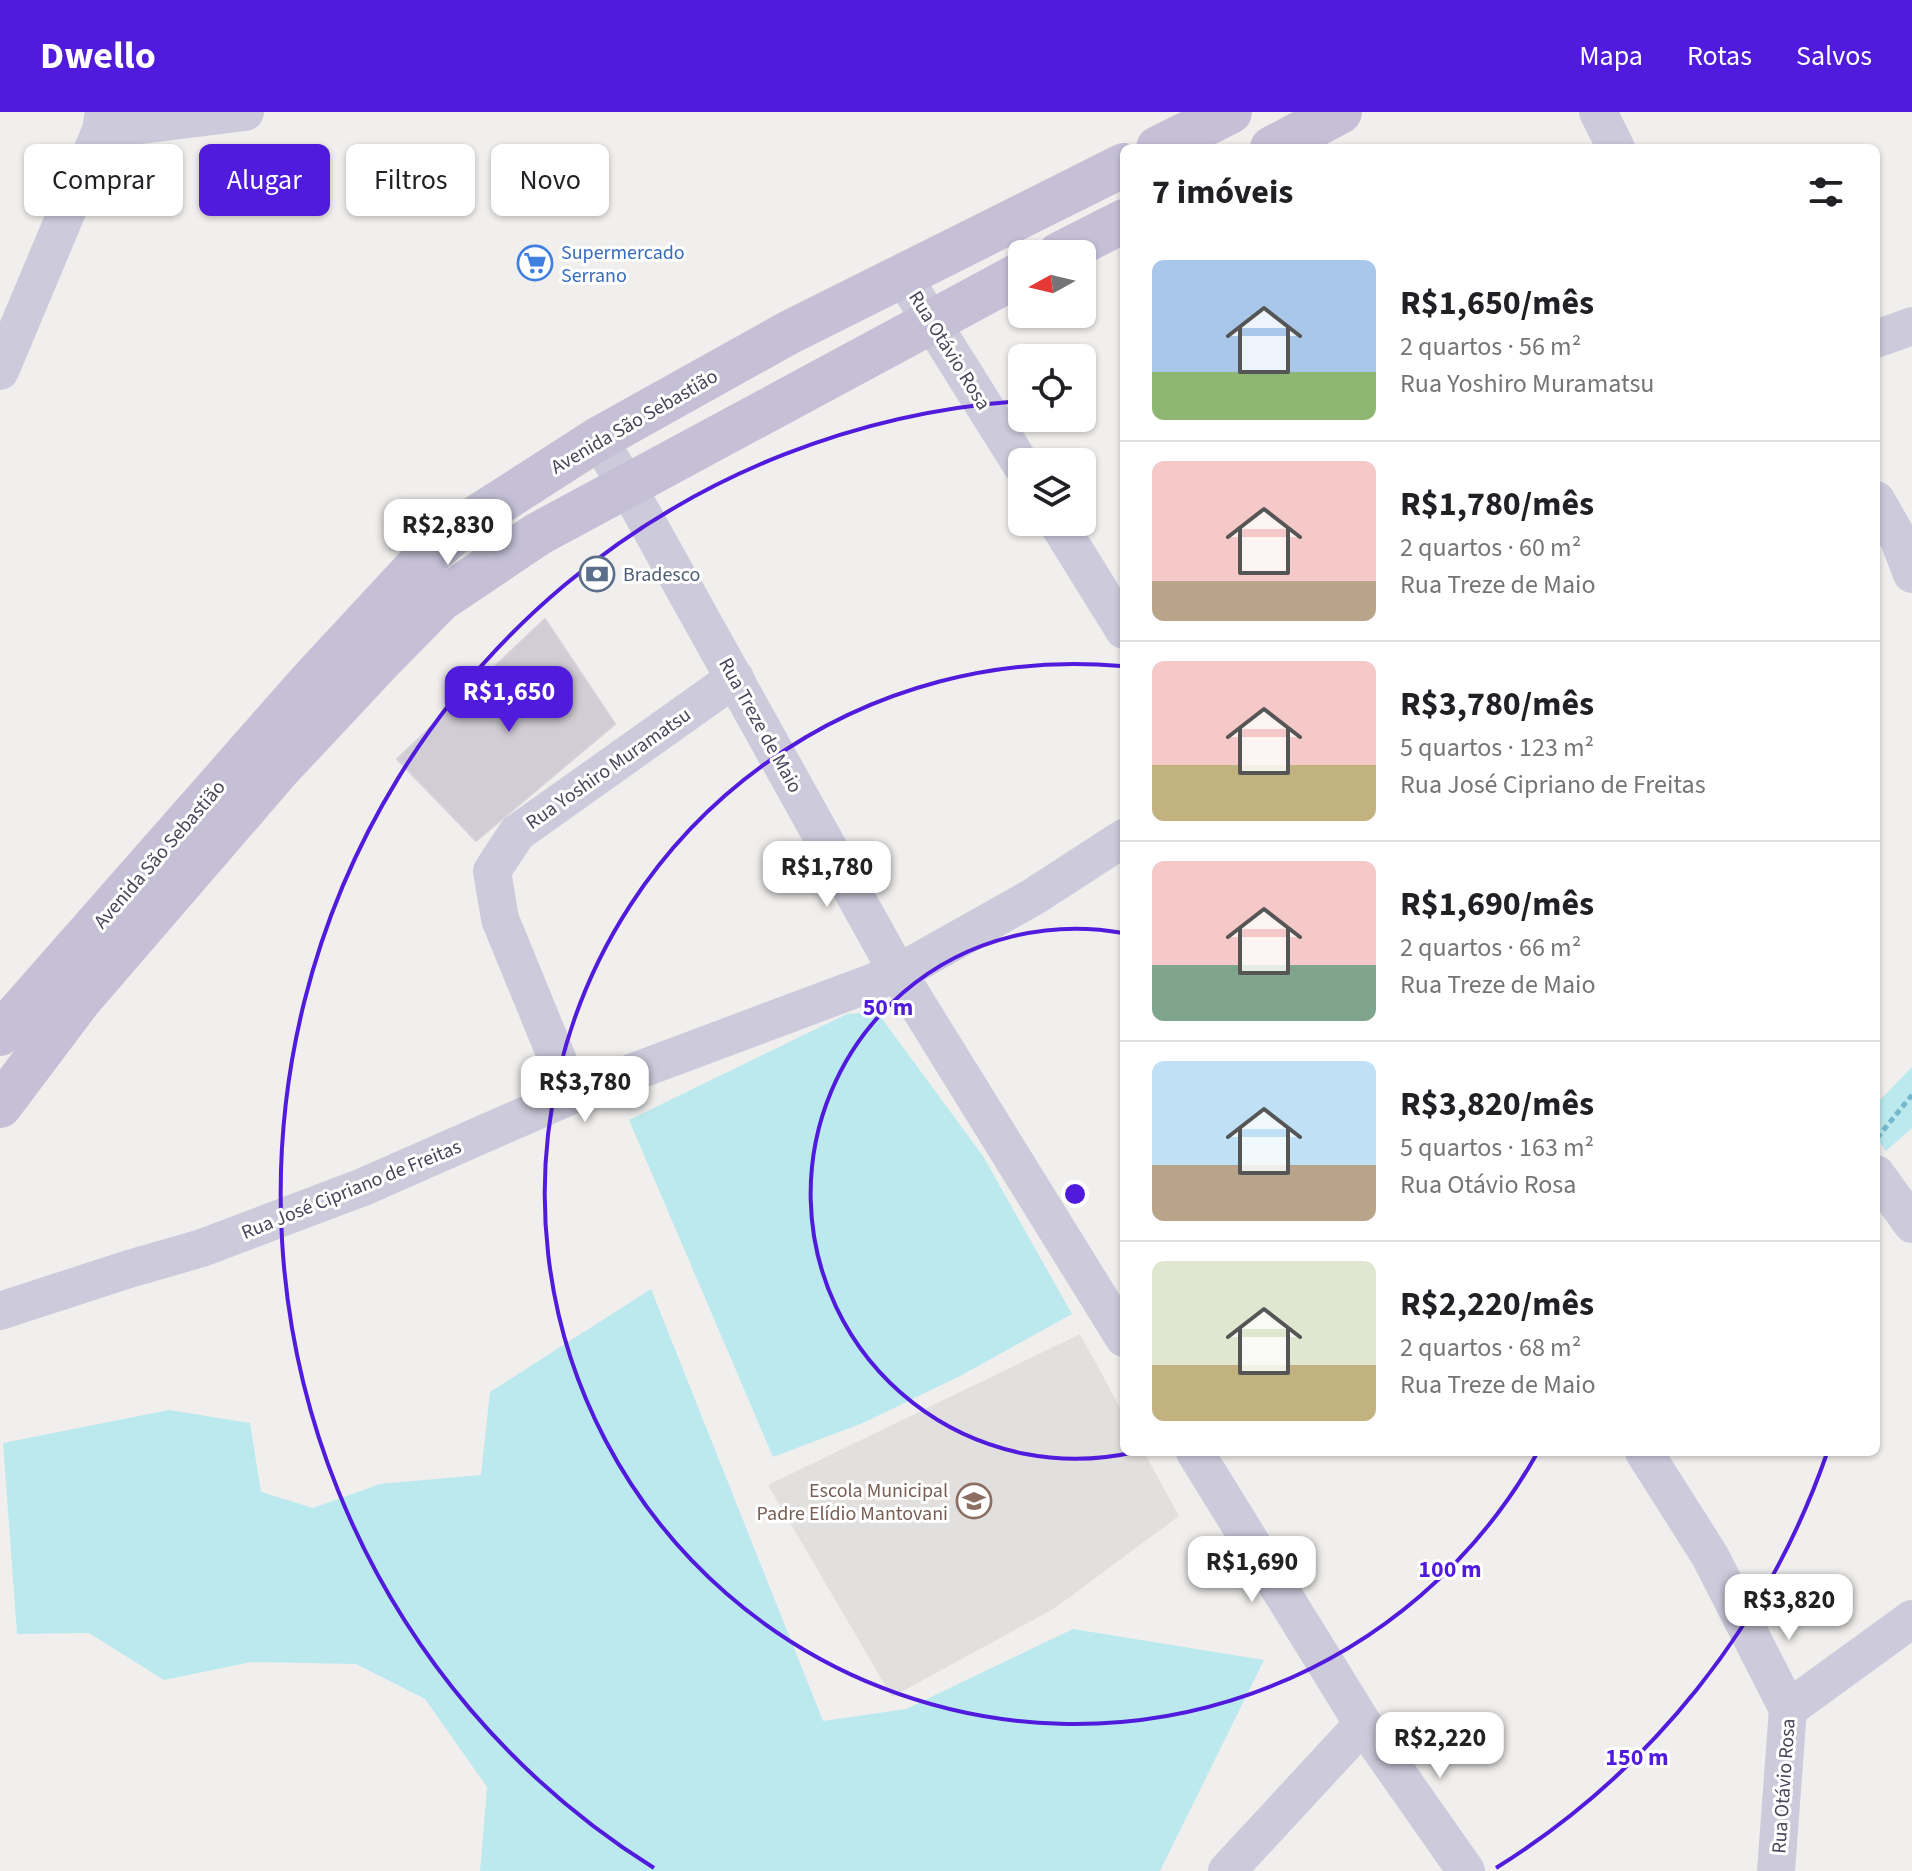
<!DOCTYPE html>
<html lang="pt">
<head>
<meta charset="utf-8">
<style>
	body { margin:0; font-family:"Source Sans 3",sans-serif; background:#f6f6f6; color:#202124; height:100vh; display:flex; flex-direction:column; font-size:30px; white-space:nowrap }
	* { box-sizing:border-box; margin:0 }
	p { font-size:26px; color:#757577 }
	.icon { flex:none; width:44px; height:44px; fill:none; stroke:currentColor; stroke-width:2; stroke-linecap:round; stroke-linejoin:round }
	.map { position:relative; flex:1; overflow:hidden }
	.sheet { position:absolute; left:1120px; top:32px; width:760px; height:1312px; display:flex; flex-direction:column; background:#fff; border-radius:12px; box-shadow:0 2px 6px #0004 }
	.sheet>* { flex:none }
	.hud { position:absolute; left:24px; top:32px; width:760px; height:72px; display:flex; gap:16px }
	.needle { width:52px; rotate:262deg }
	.buttons { position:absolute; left:1008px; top:128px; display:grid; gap:16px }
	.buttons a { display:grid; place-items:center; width:88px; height:88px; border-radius:12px; background:#fff; box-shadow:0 2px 6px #0004; font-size:40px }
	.price { position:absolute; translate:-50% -68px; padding:0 18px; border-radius:16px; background:#fff; color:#222; font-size:26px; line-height:52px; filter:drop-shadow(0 2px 4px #0008) }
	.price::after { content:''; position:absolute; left:50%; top:48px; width:24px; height:18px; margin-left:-12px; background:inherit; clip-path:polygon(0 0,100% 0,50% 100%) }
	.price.selected { background:#501bdc; color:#fff }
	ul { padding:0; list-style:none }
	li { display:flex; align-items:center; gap:24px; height:200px; padding:0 32px }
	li+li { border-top:2px solid #e0e0e0 }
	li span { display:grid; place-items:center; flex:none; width:224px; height:160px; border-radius:12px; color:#555 }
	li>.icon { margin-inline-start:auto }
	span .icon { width:96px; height:96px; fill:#fffc; stroke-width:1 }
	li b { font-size:34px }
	h2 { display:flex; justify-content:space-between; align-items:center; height:96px; padding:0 32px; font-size:34px }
	.tag { padding:0 28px; border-radius:12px; background:#fff; box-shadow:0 2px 6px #0004; font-size:28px; line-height:72px }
	.tag.selected { background:#501bdc; color:#fff }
	header { display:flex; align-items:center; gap:48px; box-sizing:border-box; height:112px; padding:0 40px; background:#501bdc; color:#fff }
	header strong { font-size:38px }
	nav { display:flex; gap:44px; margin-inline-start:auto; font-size:28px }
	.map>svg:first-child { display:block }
	.education { fill:#e1e0df }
	.green { fill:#bce9ee }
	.building { fill:#d0cdd5; stroke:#d5d1d9; stroke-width:2 }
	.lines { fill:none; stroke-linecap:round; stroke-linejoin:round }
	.path { stroke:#74b8cb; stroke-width:5; stroke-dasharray:6 4; stroke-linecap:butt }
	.minor { stroke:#cdcadb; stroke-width:38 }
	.secondary { stroke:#c5c0d6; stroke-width:44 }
	.ring { fill:none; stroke:#501bdc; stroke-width:4 }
	.labels { text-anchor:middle; stroke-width:6; stroke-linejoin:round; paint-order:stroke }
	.shop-label { font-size:20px; fill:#366cbe; stroke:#fff; text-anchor:start }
	.street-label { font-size:20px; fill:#4a465a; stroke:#fff }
	.service-label { font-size:20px; fill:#4e5e75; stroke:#fff; text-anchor:start }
	.education-label { font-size:20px; fill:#785e54; stroke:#fff; text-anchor:end }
	.centre { fill:#501bdc; stroke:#fff; stroke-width:4 }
	.ring-label { font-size:24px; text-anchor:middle; font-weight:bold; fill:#501bdc; stroke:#fff; stroke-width:6; stroke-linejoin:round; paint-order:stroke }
</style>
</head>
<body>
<header>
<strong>Dwello</strong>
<nav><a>Mapa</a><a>Rotas</a><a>Salvos</a></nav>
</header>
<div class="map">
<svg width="1912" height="1759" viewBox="0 0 1912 1759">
	<rect width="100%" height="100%" fill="#f0efed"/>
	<path class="education" d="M1080 1222 1124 1303V1340H1144L1179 1404 1055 1496 892 1585 768 1373Z"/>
	<g class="green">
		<path d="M877 900 983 1044 1072 1202 962 1263 863 1311 773 1345 629 1008 847 902Z"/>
		<path d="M1912 955V1016L1886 1039 1876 1025V992Z"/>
		<path d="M651 1177 823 1609 906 1597 1073 1517 1264 1548 1160 1759H480L487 1675 425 1587 356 1552 251 1550 164 1568 89 1521 17 1522 3 1331 169 1298 250 1311 261 1380 313 1396 380 1372 481 1363 490 1280Z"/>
	</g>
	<path class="building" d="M545 507 615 612 476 729 397 647Z"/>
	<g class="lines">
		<path class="path" d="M1877 1026 1912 983"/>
		<g class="minor">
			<path d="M1598 0 1616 36"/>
			<path d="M101 18 245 0"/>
			<path d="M902 163 1022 354"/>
			<path d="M1876 227 1912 214"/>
			<path d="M0 259 101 18 104 0"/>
			<path d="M598 327 627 374 898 861 1124 1226"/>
			<path d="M1876 388 1899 428 1912 462"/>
			<path d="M1057 410 1124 518"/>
			<path d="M572 983 500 807 492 759 517 721 735 566"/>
			<path d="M1876 1062 1912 1112"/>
			<path d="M0 1199 129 1157 202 1136 363 1075 572 983 898 861 1033 785 1124 726"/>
			<path d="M1195 1340 1363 1612 1466 1759"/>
			<path d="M1644 1340 1710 1444 1788 1597 1776 1759"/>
			<path d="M1788 1597 1912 1507"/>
			<path d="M1227 1759 1363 1612"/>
		</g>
		<g class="secondary">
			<path d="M1158 36 1230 0"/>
			<path d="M1272 36 1340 0"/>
			<path d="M1059 142 1124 109"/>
			<path d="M0 922 308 572 422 449 461 415 598 327 788 221 1124 53"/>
			<path d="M0 994 79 889 279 657 384 545 440 488 538 422 1022 161"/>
		</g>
	</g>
	<g class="ring">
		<path d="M1135 1340A265 265 0 1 1 1123 821"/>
		<path d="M1536 1343A530 530 0 1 1 1121 554"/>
		<path d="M1827 1341A795 795 0 0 1 1496 1756M654 1756A795 795 0 0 1 1020 289"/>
	</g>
	<defs>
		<g id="supermarket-ring" transform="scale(1.8)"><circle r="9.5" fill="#fff" stroke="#3f7fe0" stroke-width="1.5"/><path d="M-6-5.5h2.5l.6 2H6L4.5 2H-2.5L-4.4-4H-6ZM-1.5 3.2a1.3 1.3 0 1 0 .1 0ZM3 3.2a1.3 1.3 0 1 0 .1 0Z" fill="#3f7fe0"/></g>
		<g id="bank-ring" transform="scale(1.8)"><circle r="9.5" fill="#fff" stroke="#5c6f8a" stroke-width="1.5"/><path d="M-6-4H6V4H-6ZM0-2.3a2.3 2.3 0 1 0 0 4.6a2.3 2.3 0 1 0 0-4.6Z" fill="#5c6f8a"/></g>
		<g id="school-ring" transform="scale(1.8)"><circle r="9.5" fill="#fff" stroke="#8d6e63" stroke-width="1.5"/><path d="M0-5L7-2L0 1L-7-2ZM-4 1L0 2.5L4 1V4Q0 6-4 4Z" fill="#8d6e63"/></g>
	</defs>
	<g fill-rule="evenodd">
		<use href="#supermarket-ring" x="535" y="151"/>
		<use href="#bank-ring" x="597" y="462"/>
		<use href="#school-ring" x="974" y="1389"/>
	</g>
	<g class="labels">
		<g class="shop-label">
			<text x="561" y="147">Supermercado<tspan x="561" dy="23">Serrano</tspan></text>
		</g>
		<g class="street-label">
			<text transform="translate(950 238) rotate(58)" y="7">Rua Otávio Rosa</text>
			<text transform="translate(634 309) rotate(-30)" y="7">Avenida São Sebastião</text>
			<text transform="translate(761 613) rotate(61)" y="7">Rua Treze de Maio</text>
			<text transform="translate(608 656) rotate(-35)" y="7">Rua Yoshiro Muramatsu</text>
			<text transform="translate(159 742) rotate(-49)" y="7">Avenida São Sebastião</text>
			<text transform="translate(351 1077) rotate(-22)" y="7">Rua José Cipriano de Freitas</text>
			<text transform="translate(1783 1674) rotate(-86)" y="7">Rua Otávio Rosa</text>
		</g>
		<g class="service-label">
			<text x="623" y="469">Bradesco</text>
		</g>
		<g class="education-label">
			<text x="948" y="1385">Escola Municipal<tspan x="948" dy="23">Padre Elídio Mantovani</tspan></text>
		</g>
	</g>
	<circle cx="1075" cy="1082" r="12" class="centre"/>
	<g class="ring-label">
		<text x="888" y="903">50 m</text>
		<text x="1450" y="1465">100 m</text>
		<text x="1637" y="1653">150 m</text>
	</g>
</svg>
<div class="buttons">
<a><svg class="needle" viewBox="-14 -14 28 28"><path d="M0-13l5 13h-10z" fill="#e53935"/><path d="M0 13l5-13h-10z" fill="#757577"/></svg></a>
<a><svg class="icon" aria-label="locate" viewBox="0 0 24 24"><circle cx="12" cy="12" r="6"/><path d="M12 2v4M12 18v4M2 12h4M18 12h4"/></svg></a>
<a><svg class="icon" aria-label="layers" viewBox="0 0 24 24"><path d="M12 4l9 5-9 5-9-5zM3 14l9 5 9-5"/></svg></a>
</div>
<b class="price" style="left:448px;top:455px">R$2,830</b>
<b class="price selected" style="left:509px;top:622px">R$1,650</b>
<b class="price" style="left:827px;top:797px">R$1,780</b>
<b class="price" style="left:585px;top:1012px">R$3,780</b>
<b class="price" style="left:1252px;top:1492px">R$1,690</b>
<b class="price" style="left:1789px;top:1530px">R$3,820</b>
<b class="price" style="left:1440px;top:1668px">R$2,220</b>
<div class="hud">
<a class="tag">Comprar</a>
<a class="tag selected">Alugar</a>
<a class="tag">Filtros</a>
<a class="tag">Novo</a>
</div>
<section class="sheet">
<h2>7 imóveis<svg class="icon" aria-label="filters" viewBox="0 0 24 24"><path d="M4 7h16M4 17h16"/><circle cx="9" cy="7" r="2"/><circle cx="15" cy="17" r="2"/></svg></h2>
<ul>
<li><span style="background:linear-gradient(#a9c7e8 70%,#8fb573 0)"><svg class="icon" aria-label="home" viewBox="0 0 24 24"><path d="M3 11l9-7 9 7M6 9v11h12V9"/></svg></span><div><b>R$1,650/mês</b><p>2 quartos · 56 m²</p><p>Rua Yoshiro Muramatsu</p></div></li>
<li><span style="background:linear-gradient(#f6c9c9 75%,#b9a48a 0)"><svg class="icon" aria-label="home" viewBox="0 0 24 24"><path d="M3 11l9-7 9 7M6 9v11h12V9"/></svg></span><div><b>R$1,780/mês</b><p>2 quartos · 60 m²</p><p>Rua Treze de Maio</p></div></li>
<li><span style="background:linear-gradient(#f6c9c9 65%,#c2b280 0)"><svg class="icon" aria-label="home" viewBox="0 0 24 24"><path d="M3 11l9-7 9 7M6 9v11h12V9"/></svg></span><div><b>R$3,780/mês</b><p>5 quartos · 123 m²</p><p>Rua José Cipriano de Freitas</p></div></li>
<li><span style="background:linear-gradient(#f6c9c9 65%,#7fa58c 0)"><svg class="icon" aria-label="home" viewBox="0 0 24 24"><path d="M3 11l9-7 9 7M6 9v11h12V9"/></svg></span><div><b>R$1,690/mês</b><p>2 quartos · 66 m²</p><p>Rua Treze de Maio</p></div></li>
<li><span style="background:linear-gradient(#bfe0f5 65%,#b9a48a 0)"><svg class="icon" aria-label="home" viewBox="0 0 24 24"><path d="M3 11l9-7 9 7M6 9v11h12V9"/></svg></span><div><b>R$3,820/mês</b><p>5 quartos · 163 m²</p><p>Rua Otávio Rosa</p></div></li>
<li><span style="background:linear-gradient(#dfe7d0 65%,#c2b280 0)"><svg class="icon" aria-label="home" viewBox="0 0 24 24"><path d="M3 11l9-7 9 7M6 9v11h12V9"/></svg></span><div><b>R$2,220/mês</b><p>2 quartos · 68 m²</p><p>Rua Treze de Maio</p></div></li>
</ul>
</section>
</div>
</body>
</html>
